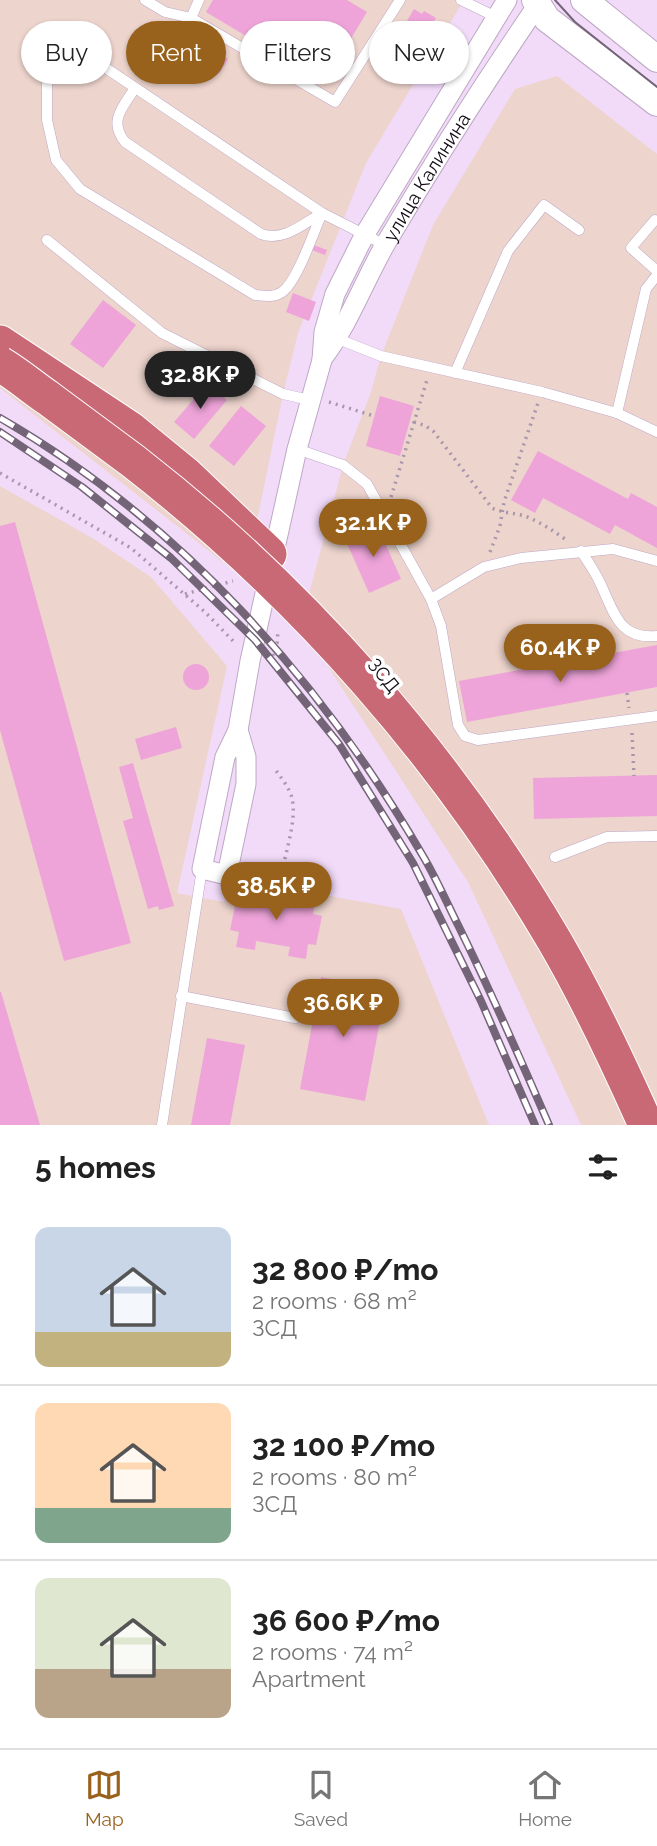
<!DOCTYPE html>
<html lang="en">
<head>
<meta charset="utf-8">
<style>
	body { margin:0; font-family:Raleway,sans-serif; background:#f6f6f6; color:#222; height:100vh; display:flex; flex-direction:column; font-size:26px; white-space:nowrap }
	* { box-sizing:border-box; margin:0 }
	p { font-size:23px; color:#767676 }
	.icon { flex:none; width:38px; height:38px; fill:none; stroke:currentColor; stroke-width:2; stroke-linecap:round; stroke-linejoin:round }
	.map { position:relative; height:1125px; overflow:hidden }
	.side { display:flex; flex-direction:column; background:#fff; flex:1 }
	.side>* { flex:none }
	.top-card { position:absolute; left:21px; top:21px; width:616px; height:63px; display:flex; gap:14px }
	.price { position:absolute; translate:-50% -60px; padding:0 16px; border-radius:24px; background:#99621c; color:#fff; font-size:23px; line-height:46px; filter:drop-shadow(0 2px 4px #0008) }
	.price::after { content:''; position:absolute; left:50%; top:42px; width:21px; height:16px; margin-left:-10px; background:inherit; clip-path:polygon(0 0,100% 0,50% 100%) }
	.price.active { background:#222; color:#fff }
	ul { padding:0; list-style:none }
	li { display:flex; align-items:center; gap:21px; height:175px; padding:0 35px }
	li+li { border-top:2px solid #e0e0e0 }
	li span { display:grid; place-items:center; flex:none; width:196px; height:140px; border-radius:14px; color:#555 }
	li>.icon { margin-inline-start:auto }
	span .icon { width:84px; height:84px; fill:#fffc; stroke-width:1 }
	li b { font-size:30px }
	h2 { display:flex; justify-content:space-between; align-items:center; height:84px; padding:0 35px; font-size:30px }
	.tag { padding:0 24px; border-radius:32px; background:#fff; box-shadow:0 2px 5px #0004; font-size:24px; line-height:63px }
	.tag.active { background:#99621c; color:#fff }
	.tabs { display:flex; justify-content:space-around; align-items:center; height:98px; border-top:2px solid #e0e0e0; background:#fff; font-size:19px; color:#767676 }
	.tabs a { display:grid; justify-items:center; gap:4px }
	.tabs .active { color:#99621c }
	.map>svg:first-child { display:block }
	.industrial { fill:#edd4cd }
	.building { fill:#eea4d9 }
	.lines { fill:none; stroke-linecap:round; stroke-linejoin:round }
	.lane-casing { stroke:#bea8c5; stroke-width:11 }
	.street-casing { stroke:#bea8c5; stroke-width:21 }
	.secondary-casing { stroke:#bea8c5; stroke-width:28 }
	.highway-casing { stroke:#fff; stroke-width:37 }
	.path { stroke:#a896ad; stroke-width:3.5; stroke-dasharray:2 5; stroke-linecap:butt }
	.lane { stroke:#fff; stroke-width:10 }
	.street { stroke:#fff; stroke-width:19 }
	.secondary { stroke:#fff; stroke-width:26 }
	.highway { stroke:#c96975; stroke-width:35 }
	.tram { stroke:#736477; stroke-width:2 }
	.rail-casing { stroke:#736477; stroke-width:8 }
	.rail { stroke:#fff; stroke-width:5; stroke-dasharray:16; stroke-linecap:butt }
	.highway-bridge-casing { stroke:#fff; stroke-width:37; stroke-linecap:butt }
	.highway-bridge { stroke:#c96975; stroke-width:35 }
	.labels { text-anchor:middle; stroke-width:7; stroke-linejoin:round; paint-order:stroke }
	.street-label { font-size:19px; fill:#110913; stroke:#fff }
</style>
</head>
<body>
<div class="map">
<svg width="657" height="1125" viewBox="0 0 657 1125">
	<rect width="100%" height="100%" fill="#f2dbf9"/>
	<g class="industrial">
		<path d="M0 0H464L366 163 298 333 283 394 245 579 0 388Z"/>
		<path d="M557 76 657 154V1125H581L468 882 301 625 343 465 371 392 381 356 433 225 515 89Z"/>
		<path d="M0 486 94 539 151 577 227 666 177 893 224 902 231 878 401 909 489 1125H0Z"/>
	</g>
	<g class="building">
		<path d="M213 0H347L367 12 324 83 206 12Z"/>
		<path d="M414 9 422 14 424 11 436 18 434 21 442 26 439 31 442 33 436 43 434 41 412 77 404 72 402 75 395 71 397 68 384 60Z"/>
		<path d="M209 48 228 59 219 74 200 64Z"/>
		<path d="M311 244 327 250 325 255 309 249Z"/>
		<path d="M293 293 316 302 309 321 286 312Z"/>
		<path d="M103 300 136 325 103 368 70 344Z"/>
		<path d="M207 384 227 400 194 439 174 422Z"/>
		<path d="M380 396 414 406 400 456 366 446Z"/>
		<path d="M241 406 266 426 234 466 209 446Z"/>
		<path d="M538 451 628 499 631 493 657 507V548L615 525 610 534 543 498 535 513 511 500Z"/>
		<path d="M15 522 131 943 64 961 0 730V526Z"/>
		<path d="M377 525 401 579 369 593 345 539Z"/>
		<path d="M657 645V687L467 722 459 681Z"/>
		<circle cx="196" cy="677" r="13"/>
		<path d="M176 727 182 748 141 760 135 739Z"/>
		<path d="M133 763 174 906 159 910 158 906 148 909 123 821 133 818 119 767Z"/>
		<path d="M657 775V816L534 819 533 778Z"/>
		<path d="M247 886 266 889 264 897 297 903 299 895 316 898 313 914 322 916 316 945 308 944 306 959 288 956 290 947 256 941 255 950 236 947 239 932 230 930 236 901 244 902Z"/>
		<path d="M321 977 386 989 365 1101 300 1089Z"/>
		<path d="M0 992H1L40 1125H0Z"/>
		<path d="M207 1038 245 1045 230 1125H191Z"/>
	</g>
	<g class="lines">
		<g class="lane-casing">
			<g id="lane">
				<path d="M145 0 165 12 191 18 335 102 400 0"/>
				<path d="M461 0 496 17"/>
				<path d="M191 18 199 0"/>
				<path d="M135 88C123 107 108 121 125 142L261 234C283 242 303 224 322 213"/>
				<path d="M322 213C314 231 297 282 282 292 274 298 264 296 255 295L80 189 56 160 47 120V74L67 42 322 213 385 245"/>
				<path d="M655 220 631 248 657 271"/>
				<path d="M47 240 162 333 283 394 310 400"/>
				<path d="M338 339 381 356 542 392 617 413 657 432"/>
				<path d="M455 373 508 251 544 205 579 230"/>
				<path d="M617 413 646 289 657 275"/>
				<path d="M297 449 343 465 367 484 431 599 441 626 458 725 465 736 478 740 657 716"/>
				<path d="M581 551C588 562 596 573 601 585 614 612 619 640 657 636"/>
				<path d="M431 599 484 567 521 558 613 549 657 561"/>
				<path d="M555 857 607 837 657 836"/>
				<path d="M181 996 295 1018"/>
				<path d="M162 1125 202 869"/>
			</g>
		</g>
		<g class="street-casing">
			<g id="street">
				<path id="s1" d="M322 359C349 324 364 281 386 243 435 160 487 79 541 0"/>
				<path d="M238 730 250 661 297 449 322 360 324 332 335 294 365 234 507 0"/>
				<path d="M238 730 246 757V784L227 875 202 869 225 757Z"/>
			</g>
		</g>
		<g class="secondary-casing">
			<g id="secondary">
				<path d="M535 0 547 19 657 103"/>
				<path d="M584 0 657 59"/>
			</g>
		</g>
		<g class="highway-casing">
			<path id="highway" d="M0 343 130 429 185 474 269 554"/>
		</g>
		<g class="path">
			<path d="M329 402 374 416"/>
			<path d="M414 422 426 426 434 432 492 508C503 513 514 513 525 516 540 522 552 530 565 539"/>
			<path d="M0 473 131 548 205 612 235 643"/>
			<path d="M391 497 427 380"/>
			<path d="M490 552 500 526 504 502 538 403"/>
			<path d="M185 594 233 581"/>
			<path d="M269 661 273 657V647L277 643 278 631"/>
			<path d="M627 693 629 708"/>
			<path d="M632 733 634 776"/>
			<path d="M247 866 282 872C286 850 297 820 292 798 289 787 281 778 275 769"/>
		</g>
		<use href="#lane" class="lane"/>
		<use href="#street" class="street"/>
		<use href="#secondary" class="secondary"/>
		<use href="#highway" class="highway"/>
		<path class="tram" d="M555 0 575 22 657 87"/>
		<g class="rail-casing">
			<g id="rail">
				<path d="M0 418C179 521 320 679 423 856 436 878 447 903 459 927 491 992 520 1058 549 1125"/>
				<path d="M0 432 82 487 171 558 255 640 339 744 413 863 481 1001 535 1125"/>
			</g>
		</g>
		<use href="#rail" class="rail"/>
		<g class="highway-bridge-casing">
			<path id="highway-bridge" d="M0 364C17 374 32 387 48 398 76 419 105 440 133 461 302 592 446 756 554 940 589 1000 618 1062 646 1125"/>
		</g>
		<use href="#highway-bridge" class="highway-bridge"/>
	</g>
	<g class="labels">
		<g class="street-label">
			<text dy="7" stroke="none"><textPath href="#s1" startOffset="210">улица Калинина</textPath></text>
			<text transform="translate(384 675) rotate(50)" y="7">ЗСД</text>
		</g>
	</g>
</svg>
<b class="price active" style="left:200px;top:411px">32.8K ₽</b>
<b class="price" style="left:373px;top:559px">32.1K ₽</b>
<b class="price" style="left:560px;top:684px">60.4K ₽</b>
<b class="price" style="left:276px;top:922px">38.5K ₽</b>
<b class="price" style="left:343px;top:1039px">36.6K ₽</b>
<div class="top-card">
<a class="tag">Buy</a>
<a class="tag active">Rent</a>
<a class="tag">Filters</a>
<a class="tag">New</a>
</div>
</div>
<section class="side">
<h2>5 homes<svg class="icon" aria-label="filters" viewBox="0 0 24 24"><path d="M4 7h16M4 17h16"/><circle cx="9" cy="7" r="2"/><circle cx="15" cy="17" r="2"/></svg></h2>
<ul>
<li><span style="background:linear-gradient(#c9d6e8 75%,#c2b280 0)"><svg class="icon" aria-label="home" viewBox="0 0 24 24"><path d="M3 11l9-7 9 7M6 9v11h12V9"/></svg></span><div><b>32 800 ₽/mo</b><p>2 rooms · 68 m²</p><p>ЗСД</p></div></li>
<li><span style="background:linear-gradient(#ffd9b3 75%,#7fa58c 0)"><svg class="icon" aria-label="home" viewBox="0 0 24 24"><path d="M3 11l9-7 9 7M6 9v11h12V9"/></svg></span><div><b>32 100 ₽/mo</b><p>2 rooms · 80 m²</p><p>ЗСД</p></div></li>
<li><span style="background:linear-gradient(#dfe7d0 65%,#b9a48a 0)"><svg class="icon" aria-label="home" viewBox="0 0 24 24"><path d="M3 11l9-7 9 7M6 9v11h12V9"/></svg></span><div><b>36 600 ₽/mo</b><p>2 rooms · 74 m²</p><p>Apartment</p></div></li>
</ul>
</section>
<nav class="tabs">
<a class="active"><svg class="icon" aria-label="map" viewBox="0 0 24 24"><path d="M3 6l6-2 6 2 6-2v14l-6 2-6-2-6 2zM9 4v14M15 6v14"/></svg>Map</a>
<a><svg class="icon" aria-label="saved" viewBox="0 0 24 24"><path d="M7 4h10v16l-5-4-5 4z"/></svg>Saved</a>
<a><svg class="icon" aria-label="home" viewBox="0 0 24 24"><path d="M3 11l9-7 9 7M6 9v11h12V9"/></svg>Home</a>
</nav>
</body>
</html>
